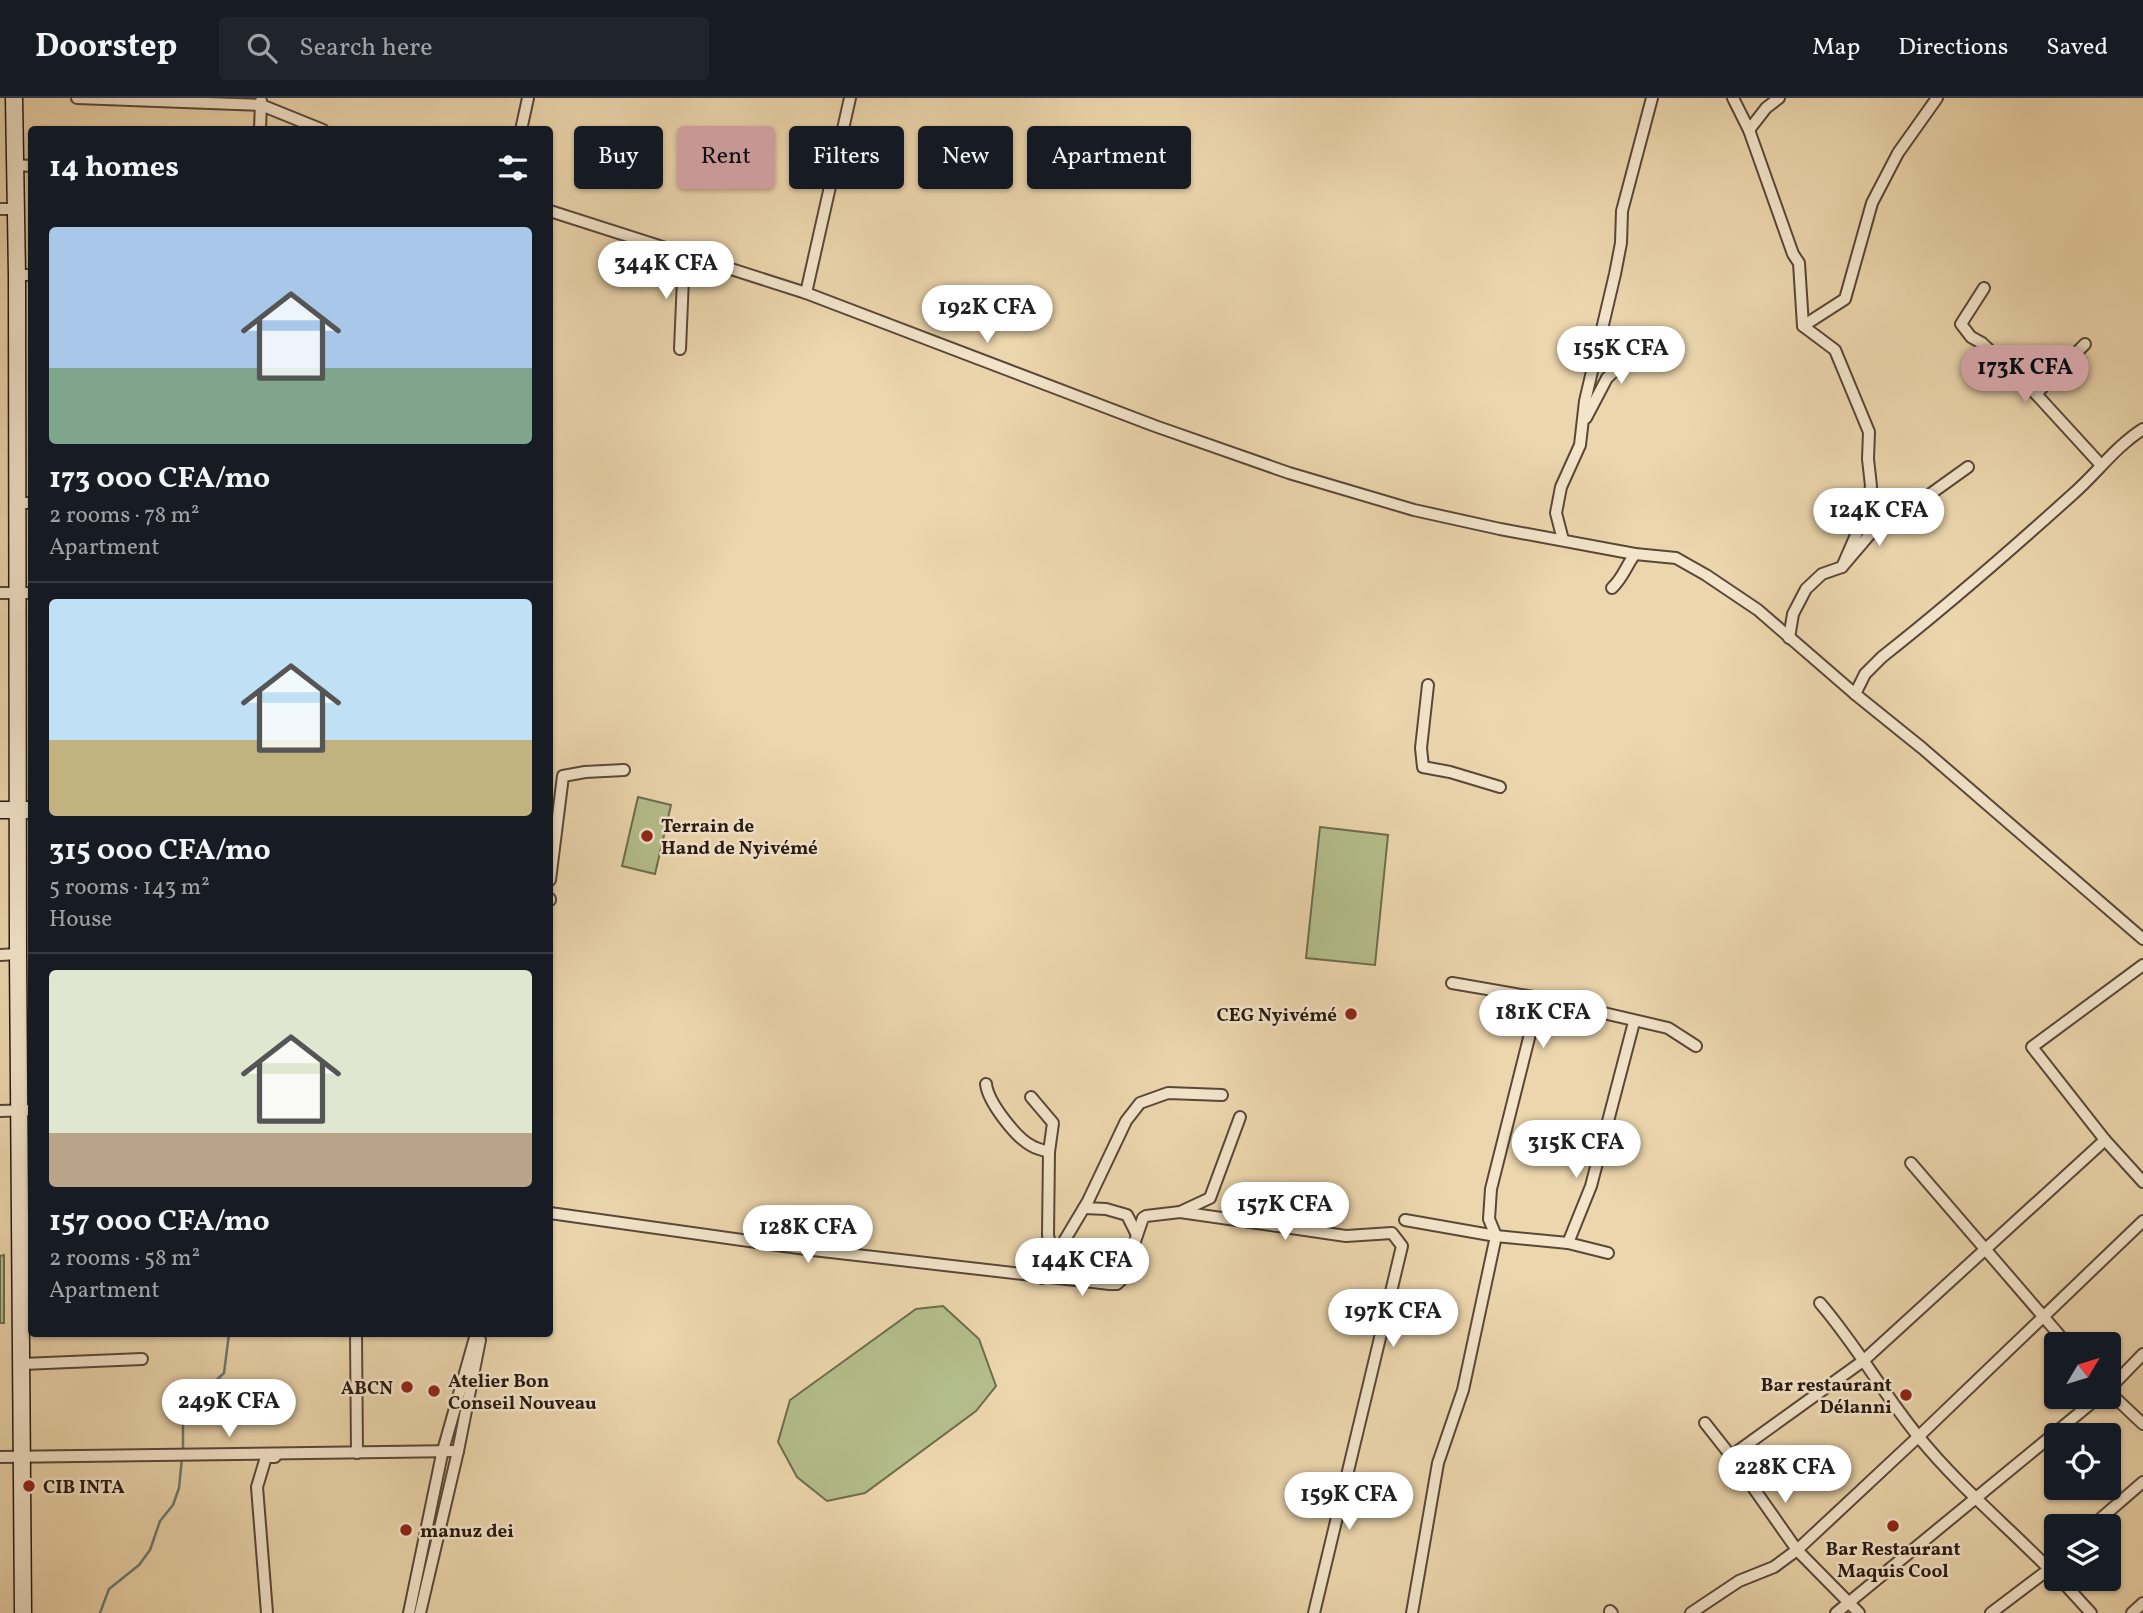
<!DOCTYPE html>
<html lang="en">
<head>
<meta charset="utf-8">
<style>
	body { margin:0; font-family:Vollkorn,serif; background:#20242c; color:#f1f3f6; height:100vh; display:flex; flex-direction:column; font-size:26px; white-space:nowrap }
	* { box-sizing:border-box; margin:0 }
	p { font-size:23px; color:#9ea1a6 }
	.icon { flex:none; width:38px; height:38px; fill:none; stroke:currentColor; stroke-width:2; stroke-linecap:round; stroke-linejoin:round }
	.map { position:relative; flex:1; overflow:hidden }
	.panel { position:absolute; left:28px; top:28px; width:525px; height:1211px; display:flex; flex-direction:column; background:#171b24; border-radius:7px; box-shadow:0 2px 5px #0004 }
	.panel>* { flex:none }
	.banner { position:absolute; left:574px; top:28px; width:665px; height:63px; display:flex; gap:14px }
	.needle { width:46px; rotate:52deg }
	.tools { position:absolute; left:2044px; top:1234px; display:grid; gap:14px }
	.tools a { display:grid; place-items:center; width:77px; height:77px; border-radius:7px; background:#171b24; box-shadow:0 2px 5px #0004; font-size:35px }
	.price { position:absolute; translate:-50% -60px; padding:0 16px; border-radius:24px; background:#fff; color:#222; font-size:23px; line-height:46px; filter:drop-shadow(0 2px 4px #0008) }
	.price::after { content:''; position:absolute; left:50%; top:42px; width:21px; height:16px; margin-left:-10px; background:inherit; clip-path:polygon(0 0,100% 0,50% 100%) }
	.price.active { background:#c59692; color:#111 }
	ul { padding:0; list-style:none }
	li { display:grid; align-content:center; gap:14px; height:371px; padding:0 21px }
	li+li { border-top:2px solid #363941 }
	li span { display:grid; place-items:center; height:217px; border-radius:7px; color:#555 }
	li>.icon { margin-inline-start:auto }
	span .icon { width:126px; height:126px; fill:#fffc; stroke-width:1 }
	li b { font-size:30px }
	h2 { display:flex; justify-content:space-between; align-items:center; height:84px; padding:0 21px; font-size:30px }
	.chip { padding:0 24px; border-radius:7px; background:#171b24; box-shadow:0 2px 5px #0004; font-size:24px; line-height:63px }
	.chip.active { background:#c59692; color:#111 }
	header { display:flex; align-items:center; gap:42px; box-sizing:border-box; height:98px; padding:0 35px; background:#171b24; border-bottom:2px solid #363941 }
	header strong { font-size:33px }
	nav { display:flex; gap:38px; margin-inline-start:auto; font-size:24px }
	.search { width:490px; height:63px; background:#20242c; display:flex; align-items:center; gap:18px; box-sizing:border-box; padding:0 24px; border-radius:7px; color:#9ea1a6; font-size:26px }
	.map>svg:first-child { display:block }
	.green { fill:#b4be8c; stroke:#6e6c4e; stroke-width:2 }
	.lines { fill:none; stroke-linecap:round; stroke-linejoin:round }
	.stream { stroke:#6b796d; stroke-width:2.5 }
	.street-casing { stroke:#584838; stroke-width:14 }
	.secondary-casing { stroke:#271911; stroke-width:19 }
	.street { stroke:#f3e4ca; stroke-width:10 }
	.secondary { stroke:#f3e4ca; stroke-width:16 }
	.poi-dot { fill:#8f2418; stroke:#f3e4ca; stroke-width:2.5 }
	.labels { text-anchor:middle; stroke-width:5; stroke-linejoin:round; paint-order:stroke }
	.poi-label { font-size:19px; font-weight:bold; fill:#271911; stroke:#f3e4ca; text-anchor:start }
</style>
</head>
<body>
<header>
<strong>Doorstep</strong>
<div class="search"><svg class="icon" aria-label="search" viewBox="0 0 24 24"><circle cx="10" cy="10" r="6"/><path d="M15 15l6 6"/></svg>Search here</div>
<nav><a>Map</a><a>Directions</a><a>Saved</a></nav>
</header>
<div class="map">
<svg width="2143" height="1515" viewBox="0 0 2143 1515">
	<rect width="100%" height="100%" fill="#ecd6ad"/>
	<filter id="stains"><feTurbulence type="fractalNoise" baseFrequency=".00286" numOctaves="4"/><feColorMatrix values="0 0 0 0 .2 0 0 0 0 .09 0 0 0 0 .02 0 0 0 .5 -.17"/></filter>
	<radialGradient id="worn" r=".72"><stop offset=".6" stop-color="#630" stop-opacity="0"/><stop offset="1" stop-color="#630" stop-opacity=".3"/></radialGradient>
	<g class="green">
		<path d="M638 699 671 707 655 776 622 768Z"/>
		<path d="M1320 729 1388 737 1375 867 1306 860Z"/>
		<path d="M4 1157V1225H0V1158Z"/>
		<path d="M943 1208 979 1241 996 1288 976 1313 865 1395 827 1403 797 1379 778 1344 790 1302 916 1211Z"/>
	</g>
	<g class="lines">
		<g class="stream">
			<path d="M183 1354V1327L198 1299 224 1275 229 1236"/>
			<path d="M100 1515 109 1491 139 1467 150 1452 160 1423 173 1407 179 1390 182 1360"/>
		</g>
		<g class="street-casing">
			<g id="street">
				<path d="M77 0 261 7 323 32"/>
				<path d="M1733 0 1749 32 1793 156 1799 165 1803 228"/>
				<path d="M260 32 261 3"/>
				<path d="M521 32 528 0"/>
				<path d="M1749 32 1766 10 1779 0"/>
				<path d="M14 67 32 68"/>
				<path d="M0 111H15"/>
				<path d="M550 113 806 195 1155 328 1289 375 1414 412 1500 431 1635 456 1676 460 1706 477 1758 512 1855 596 1922 650 2143 841"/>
				<path d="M17 177H32"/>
				<path d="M1984 190 1961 226 1971 239 1982 245 2036 296"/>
				<path d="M806 195 850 0"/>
				<path d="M2085 246 2036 296 2101 367"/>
				<path d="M680 251 684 157"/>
				<path d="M1586 320 1607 280 1623 265 1632 246 1649 239"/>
				<path d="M17 405H32"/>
				<path d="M1563 442 1556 415 1561 389 1580 347 1585 303 1615 176 1621 145 1622 113 1652 0"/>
				<path d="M1842 469 1866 414 1871 388 1868 361 1869 334 1835 252 1803 228 1845 201 1872 105 1898 55 1937 0"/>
				<path d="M1612 490C1623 480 1626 468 1635 456"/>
				<path d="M0 495H32"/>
				<path d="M1789 540 1793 516 1806 491 1822 476 1842 469 1900 401 1915 407 1968 369"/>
				<path d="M1428 587 1421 650 1423 669 1450 674 1500 689"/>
				<path d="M1855 596 1865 576 1882 559C1948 507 2011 452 2073 396 2097 375 2116 348 2143 331"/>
				<path d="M550 782 563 678 585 674 624 672"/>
				<path d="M550 802V801"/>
				<path d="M0 857 18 856"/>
				<path d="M2143 867 2032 949 2105 1042 2143 1084"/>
				<path d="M1452 885 1539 900 1668 930 1696 948"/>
				<path d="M986 986C988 1004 1016 1040 1032 1048 1037 1051 1043 1052 1049 1054L1048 1137 1053 1160"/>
				<path d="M1031 999 1053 1025 1049 1054"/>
				<path d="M0 1013 32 1012"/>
				<path d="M1911 1065 2067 1246"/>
				<path d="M1084 1110 1106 1111 1127 1117 1137 1137"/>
				<path d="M1180 1114 1210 1100 1240 1019"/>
				<path d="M550 1115 813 1152 1110 1186H1117L1122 1181 1143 1120 1146 1118 1180 1114 1346 1138 1392 1135 1402 1148 1314 1515"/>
				<path d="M1405 1122 1496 1138 1568 1145 1608 1155"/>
				<path d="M1568 1145 1591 1088 1634 924"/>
				<path d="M1042 1180 1088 1103 1126 1023 1140 1005 1168 995 1222 997"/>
				<path d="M1820 1205C1856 1247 1883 1295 1918 1338 1959 1389 2011 1431 2056 1478"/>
				<path d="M356 1236 357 1355"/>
				<path d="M22 1266 142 1261"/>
				<path d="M2109 1291 2143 1256"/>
				<path d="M2109 1294 2143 1326"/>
				<path d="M1705 1325 1731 1358 1797 1452 1859 1515"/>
				<path d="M1731 1358 1863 1263 2105 1042"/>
				<path d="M0 1359 458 1353"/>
				<path d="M2092 1428 2143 1384"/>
				<path d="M2059 1480 2091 1515"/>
				<path d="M1610 1513 1612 1515"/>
				<path d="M267 1515 257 1389 266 1359H275"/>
				<path d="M409 1515 442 1356 476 1236"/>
				<path d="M420 1515 458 1353 480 1242"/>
				<path d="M1412 1515 1438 1365 1463 1292 1496 1138 1489 1121 1491 1091 1539 900"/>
				<path d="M1691 1515 1739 1483 1774 1469 1797 1452 1918 1339 2143 1123"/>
				<path d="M1836 1515 2100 1298"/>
				<path d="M1991 1515 2056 1466"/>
				<path d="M2132 1515 2143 1505"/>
			</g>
		</g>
		<g class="secondary-casing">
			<g id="secondary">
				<path d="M14 0 17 177 18 856 23 1515"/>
				<path d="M0 712H32"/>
			</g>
		</g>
		<use href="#street" class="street"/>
		<use href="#secondary" class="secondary"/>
	</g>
	<g class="poi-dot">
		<circle cx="647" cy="738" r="7"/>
		<circle cx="1351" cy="916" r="7"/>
		<circle cx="407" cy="1289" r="7"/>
		<circle cx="434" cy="1293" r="7"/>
		<circle cx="1906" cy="1297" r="7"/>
		<circle cx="29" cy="1388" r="7"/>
		<circle cx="1893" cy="1428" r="7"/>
		<circle cx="406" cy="1432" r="7"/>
	</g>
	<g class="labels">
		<g class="poi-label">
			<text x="661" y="734">Terrain de<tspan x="661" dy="22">Hand de Nyivémé</tspan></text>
			<text x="1337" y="923" text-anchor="end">CEG Nyivémé</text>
			<text x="448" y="1289">Atelier Bon<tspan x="448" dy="22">Conseil Nouveau</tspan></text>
			<text x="1892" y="1293" text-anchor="end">Bar restaurant<tspan x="1892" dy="22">Délanni</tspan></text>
			<text x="393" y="1296" text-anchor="end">ABCN</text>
			<text x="43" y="1395">CIB INTA</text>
			<text x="420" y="1439">manuz dei</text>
			<text x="1893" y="1457" text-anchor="middle">Bar Restaurant<tspan x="1893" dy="22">Maquis Cool</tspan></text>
		</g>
	</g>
	<rect width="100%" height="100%" filter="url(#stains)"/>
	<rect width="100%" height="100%" fill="url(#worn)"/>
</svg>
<div class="tools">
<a><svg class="needle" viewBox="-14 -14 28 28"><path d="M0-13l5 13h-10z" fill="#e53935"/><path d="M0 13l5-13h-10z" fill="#9ea1a6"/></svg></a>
<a><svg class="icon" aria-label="locate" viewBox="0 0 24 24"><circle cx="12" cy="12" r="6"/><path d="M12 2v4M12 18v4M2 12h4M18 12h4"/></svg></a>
<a><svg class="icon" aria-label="layers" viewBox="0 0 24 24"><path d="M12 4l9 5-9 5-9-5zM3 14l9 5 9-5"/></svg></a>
</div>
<b class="price" style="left:666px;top:203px">344K CFA</b>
<b class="price" style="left:987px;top:247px">192K CFA</b>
<b class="price" style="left:1621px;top:288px">155K CFA</b>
<b class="price active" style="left:2025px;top:307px">173K CFA</b>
<b class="price" style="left:1879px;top:450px">124K CFA</b>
<b class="price" style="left:1543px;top:952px">181K CFA</b>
<b class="price" style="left:1576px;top:1082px">315K CFA</b>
<b class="price" style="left:1285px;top:1144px">157K CFA</b>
<b class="price" style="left:808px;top:1167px">128K CFA</b>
<b class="price" style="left:1082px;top:1200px">144K CFA</b>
<b class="price" style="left:1393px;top:1251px">197K CFA</b>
<b class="price" style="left:229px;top:1341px">249K CFA</b>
<b class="price" style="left:1785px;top:1407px">228K CFA</b>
<b class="price" style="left:1349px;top:1434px">159K CFA</b>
<div class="banner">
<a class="chip">Buy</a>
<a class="chip active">Rent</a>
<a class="chip">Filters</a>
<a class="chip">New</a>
<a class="chip">Apartment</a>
</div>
<section class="panel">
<h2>14 homes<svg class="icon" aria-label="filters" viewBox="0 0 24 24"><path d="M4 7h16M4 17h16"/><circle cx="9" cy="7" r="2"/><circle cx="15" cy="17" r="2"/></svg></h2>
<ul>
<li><span style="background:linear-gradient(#a9c7e8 65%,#7fa58c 0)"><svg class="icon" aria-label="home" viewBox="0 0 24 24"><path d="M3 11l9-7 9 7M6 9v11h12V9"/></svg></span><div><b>173 000 CFA/mo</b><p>2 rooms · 78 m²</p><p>Apartment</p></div></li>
<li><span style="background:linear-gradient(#bfe0f5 65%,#c2b280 0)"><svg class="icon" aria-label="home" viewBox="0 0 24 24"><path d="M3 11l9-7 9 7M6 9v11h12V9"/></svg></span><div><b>315 000 CFA/mo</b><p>5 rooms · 143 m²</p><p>House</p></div></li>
<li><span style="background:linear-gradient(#dfe7d0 75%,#b9a48a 0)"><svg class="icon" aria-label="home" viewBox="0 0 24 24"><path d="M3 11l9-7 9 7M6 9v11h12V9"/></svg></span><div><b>157 000 CFA/mo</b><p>2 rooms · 58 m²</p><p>Apartment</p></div></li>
</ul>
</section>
</div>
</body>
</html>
